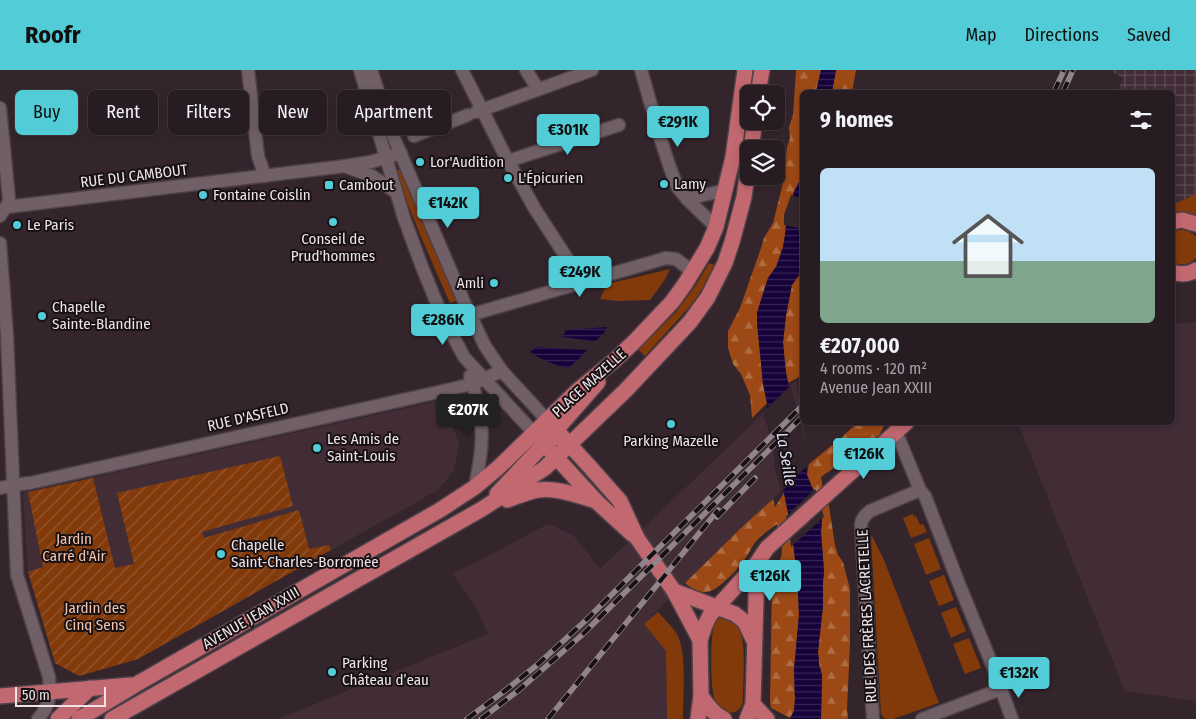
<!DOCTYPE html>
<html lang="en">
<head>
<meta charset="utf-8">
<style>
	body { margin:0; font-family:"Fira Sans Condensed",sans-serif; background:#2f252a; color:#f1f3f6; height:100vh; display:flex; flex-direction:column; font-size:19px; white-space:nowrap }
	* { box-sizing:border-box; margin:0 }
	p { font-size:16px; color:#a4a1a5 }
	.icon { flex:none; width:28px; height:28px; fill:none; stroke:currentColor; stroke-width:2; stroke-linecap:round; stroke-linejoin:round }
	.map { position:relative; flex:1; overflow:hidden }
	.details { position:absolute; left:800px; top:20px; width:375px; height:335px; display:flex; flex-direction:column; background:#271c21; border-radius:8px; box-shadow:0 2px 8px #0003,0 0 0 1px #433a3f }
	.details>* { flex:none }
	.banner { position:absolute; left:15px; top:20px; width:475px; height:45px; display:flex; gap:10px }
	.buttons { position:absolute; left:740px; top:15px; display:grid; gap:10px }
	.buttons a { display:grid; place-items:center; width:45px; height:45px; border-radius:8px; background:#271c21; box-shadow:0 2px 8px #0003,0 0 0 1px #433a3f; font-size:25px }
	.scale { position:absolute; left:15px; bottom:12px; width:91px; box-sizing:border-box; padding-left:5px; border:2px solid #eee3e8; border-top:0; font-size:14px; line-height:18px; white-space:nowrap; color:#eee3e8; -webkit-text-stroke:4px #171114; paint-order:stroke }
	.price { position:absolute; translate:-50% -42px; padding:0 11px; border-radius:5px; background:#52ccd6; color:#111; font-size:16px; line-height:32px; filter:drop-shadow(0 1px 2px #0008) }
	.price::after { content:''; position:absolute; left:50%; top:30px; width:15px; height:11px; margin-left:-8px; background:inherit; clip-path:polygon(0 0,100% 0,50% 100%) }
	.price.active { background:#222; color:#fff }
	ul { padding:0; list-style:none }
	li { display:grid; align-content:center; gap:10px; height:265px; padding:0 20px }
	li span { display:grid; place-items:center; height:155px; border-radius:8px; color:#555 }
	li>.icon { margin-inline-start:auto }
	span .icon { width:90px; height:90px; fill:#fffc; stroke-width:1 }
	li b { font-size:21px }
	h2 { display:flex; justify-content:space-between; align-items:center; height:60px; padding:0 20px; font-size:21px }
	.pill { padding:0 18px; border-radius:8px; background:#271c21; box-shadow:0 2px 8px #0003,0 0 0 1px #433a3f; font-size:18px; line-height:45px }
	.pill.active { background:#52ccd6; color:#111 }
	header { display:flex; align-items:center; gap:30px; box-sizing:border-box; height:70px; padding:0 25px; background:#52ccd6; color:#111 }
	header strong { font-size:24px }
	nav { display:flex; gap:28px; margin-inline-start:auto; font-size:18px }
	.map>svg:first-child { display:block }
	.built { fill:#422d37 }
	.industrial { fill:url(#industrial-grid) }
	.green { fill:#823a0b }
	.forest { fill:url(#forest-firs) }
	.garden { fill:url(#garden-furrows) }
	.water { fill:url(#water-rules) }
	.pier { fill:#34252c }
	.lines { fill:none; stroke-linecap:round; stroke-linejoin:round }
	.minor-casing { stroke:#4e4148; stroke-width:15 }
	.major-casing { stroke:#4e4148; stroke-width:18 }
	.minor { stroke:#705f66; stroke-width:12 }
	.major { stroke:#c26870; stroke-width:15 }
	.rail-casing { stroke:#908389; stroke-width:5.5 }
	.rail { stroke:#171114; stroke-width:4; stroke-dasharray:11; stroke-linecap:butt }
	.poi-dot { fill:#52ccd6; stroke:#171114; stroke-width:2 }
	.labels { text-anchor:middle; stroke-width:4; stroke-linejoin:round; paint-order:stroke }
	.poi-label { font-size:15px; fill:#eee3e8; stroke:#171114; text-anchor:start }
	.street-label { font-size:15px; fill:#eee3e8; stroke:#171114 }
	.park-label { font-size:15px; fill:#f3c4ad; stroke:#171114 }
	.water-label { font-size:16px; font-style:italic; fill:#e2e0f7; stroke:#171114 }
</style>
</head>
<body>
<header>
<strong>Roofr</strong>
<nav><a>Map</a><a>Directions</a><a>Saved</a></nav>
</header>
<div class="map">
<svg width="1196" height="649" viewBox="0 0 1196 649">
	<defs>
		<pattern id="industrial-grid" width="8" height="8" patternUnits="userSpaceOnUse" patternTransform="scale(1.25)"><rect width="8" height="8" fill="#422d37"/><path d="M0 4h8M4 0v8" fill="none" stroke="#5e4b54"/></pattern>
		<pattern id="forest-firs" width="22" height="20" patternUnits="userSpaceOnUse" patternTransform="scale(1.25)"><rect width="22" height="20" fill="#9c4915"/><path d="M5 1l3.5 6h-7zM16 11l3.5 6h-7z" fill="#af6c42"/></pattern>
		<pattern id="garden-furrows" width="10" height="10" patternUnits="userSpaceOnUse" patternTransform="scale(1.25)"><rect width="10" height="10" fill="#823a0b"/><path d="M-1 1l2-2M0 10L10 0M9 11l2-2" fill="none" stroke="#94562f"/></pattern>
		<pattern id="water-rules" width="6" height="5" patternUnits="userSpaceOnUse" patternTransform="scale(1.25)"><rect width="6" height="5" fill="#16013a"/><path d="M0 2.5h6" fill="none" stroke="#382656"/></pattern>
	</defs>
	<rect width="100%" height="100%" fill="#34252c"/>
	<g class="built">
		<path d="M1196 252V631L1125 621 1018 353 1172 352 1173 254Z"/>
		<path d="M796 310 809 394 766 436 743 456 644 554 666 581 667 649H278L488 564 477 539 452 503 471 495 544 456 550 454 574 466 600 499 742 364Z"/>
		<path d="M443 330 459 373 454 400 438 420 138 589 79 606 55 593 28 502 23 423Z"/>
	</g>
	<path class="industrial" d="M1109 0H1196V133L1173 141 1172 22H1117L1123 8Z"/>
	<g class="green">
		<path d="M403 98 459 230 450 233 421 167 395 101Z"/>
		<path d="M1196 124V146L1185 143 1173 144 1172 135Z"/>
		<path d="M1179 160C1186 160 1191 161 1196 167V188C1189 195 1181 196 1173 192V163Z"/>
		<path d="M709 193 714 195 702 219 692 234 645 286 638 279 676 242 696 215Z"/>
		<path d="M670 199 664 211 650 230 618 231 600 229 607 214Z"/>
		<path d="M913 444 914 447 916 446 920 455 923 454 927 462 911 468 903 448Z"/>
		<path d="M872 466 884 490 939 633 893 649H885L881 644 871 467Z"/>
		<path d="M929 468 941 499 926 505 914 474Z"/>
		<path d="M944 505 954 530 939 536 929 511Z"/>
		<path d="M956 537 966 561 951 568 941 543Z"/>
		<path d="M658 542C665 550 673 557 678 566 687 586 683 627 683 649H667L666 581 644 554Z"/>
		<path d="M721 547C727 548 734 551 738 556 747 572 743 612 743 631 739 649 721 644 715 630 710 620 710 561 715 552 717 549 718 549 721 547Z"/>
		<path d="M969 568 981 598 965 604 953 574Z"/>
	</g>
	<g class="forest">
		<path d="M796 0H821L816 22H802V106L794 122 786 145 785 169 781 186 776 197 768 208 757 243 763 314 767 333 752 348 750 325 741 304 733 294 728 278V261L740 238 761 178 764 168 773 153 784 109 787 77 790 68 789 57 793 45Z"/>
		<path d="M836 0H856L852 22H832Z"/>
		<path d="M802 194V299L799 307 788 313 784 291 783 272 786 245 792 214 800 204Z"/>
		<path d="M857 353H885L875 375 863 384 849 387 821 407 823 419 827 423 835 475 838 485 843 492 850 519V574L847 639 848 649H821L822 605 819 594 818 581 823 536V512L824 501 821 463 822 447 807 405 809 394 842 367Z"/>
		<path d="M784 423 792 463 795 489 794 502 798 516V527L799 545 794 600 795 629 794 641 790 648 771 638 770 633 772 509C774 501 778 494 781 487 784 477 779 464 777 454 769 460 760 466 754 474 749 482 745 490 739 497 735 502 730 506 725 511 711 524 701 527 685 513L743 456 773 429 775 437Z"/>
	</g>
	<path class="garden" d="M280 386 293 436 202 462 204 468 299 440 309 479 329 475 331 480 138 589 79 606 55 593 28 502 43 497 28 422 93 408 115 498 134 494 117 423Z"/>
	<g class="water">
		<path d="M821 0H836L832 22H816Z"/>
		<path d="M802 106V194L800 204 792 215 786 245 783 272 786 303 805 384 807 405 819 433 822 447 821 463 824 501 823 512V536L818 581 819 594 822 605 821 649H790L794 641 795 629 794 600 799 545 798 516 794 502 795 489 792 463 784 423 780 414 777 383 767 347V333L763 314 757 254V243L768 208 776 197 783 177 786 158V145L794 122Z"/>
		<path d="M607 257C604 264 601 267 595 271L562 267 566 260Z"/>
		<path d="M536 277 587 280 579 289 568 298C554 295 542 290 530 282Z"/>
	</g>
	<g class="pier">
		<path d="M791 125 802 128V159L784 155V145Z"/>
		<path d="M791 315 807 381 809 394 781 422 774 395V383L772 370 768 362V358L764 348V341Z"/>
		<path d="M815 419 821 432 822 440 824 447 791 477 789 463 786 446Z"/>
	</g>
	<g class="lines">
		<g class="minor-casing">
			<g id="minor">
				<path d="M248 0 258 86 265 106"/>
				<path d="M360 0 404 148 422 197 440 241 464 287 534 363"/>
				<path d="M371 0 393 66 465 234 485 276 502 301 547 350"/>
				<path d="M462 0 508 91 535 139 583 213"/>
				<path d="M526 0 538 19"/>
				<path d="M641 0 661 70 670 98 678 118 687 129 716 157"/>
				<path d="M0 38 9 129C8 138 3 139 0 146"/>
				<path d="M476 42 592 0"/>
				<path d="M414 66 468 45"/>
				<path d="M508 91 619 55"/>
				<path d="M347 97 372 106 396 122"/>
				<path d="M687 129 726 120"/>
				<path d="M7 137 345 96 371 92 401 83"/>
				<path d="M0 173 7 266 17 505 49 607C51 624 50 635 38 649"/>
				<path d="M470 245 666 188 676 189 693 202"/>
				<path d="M470 306C473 317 477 328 479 340 485 366 480 391 475 417"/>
				<path d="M895 362 900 371 920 420 925 426 959 514 998 609 1001 619 1012 649"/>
				<path d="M0 418C10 416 19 414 30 413L443 321 472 314 502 301"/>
				<path d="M873 649 861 454C862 448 865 445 870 441L920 420"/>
				<path d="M922 649 1001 619"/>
			</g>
		</g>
		<g class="major-casing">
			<g id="major">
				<path d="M758 24 762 0"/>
				<path d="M751 79 755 51"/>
				<path d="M1172 152 1182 150 1196 154"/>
				<path d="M1172 202C1181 205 1188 205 1196 200"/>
				<path d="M547 350 590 397 620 431 637 468 674 521 700 570"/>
				<path d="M534 363 597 432 632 464"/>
				<path d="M555 368 556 360 598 312"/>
				<path d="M497 424 544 374 546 365"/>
				<path d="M507 430C517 427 527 422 538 420 557 417 578 426 596 431"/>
				<path d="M674 521 735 544 745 552 753 569"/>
				<path d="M0 626 131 615"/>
				<path d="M701 626C707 635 714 645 724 649"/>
				<path d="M753 634 767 649"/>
				<path d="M58 649 90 618"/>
				<path d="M79 649 135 615 440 440 475 417 499 397 578 320 615 290 636 270 672 232 685 214 707 178 716 157 733 87 745 0"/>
				<path d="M112 649 482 439 545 398 626 320 690 252 708 227 725 193 732 172 744 127 749 92"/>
				<path d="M698 649 701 626 700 570 705 555 710 545 757 493 767 478 907 352"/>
				<path d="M747 649 753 634 757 493"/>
			</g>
		</g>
		<use href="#minor" class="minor"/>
		<use href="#major" class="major"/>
		<g class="rail-casing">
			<g id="rail">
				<path d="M1054 22 1064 0"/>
				<path d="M1063 22 1073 0"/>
				<path d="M779 370 802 347"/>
				<path d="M717 447 755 408"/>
				<path d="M467 649 502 623 537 595 585 551 802 336"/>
				<path d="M481 649 519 620 582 565 784 365"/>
				<path d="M548 649 718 440"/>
			</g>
		</g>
		<use href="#rail" class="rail"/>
	</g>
	<g class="poi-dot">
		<circle cx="420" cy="92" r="5"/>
		<circle cx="508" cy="108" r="5"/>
		<circle cx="664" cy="114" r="5"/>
		<rect x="324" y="110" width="10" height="10" rx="2.5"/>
		<circle cx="203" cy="125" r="5"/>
		<circle cx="333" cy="152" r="5"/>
		<circle cx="17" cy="155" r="5"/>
		<circle cx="494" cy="213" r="5"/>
		<circle cx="42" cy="246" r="5"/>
		<circle cx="671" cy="354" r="5"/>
		<circle cx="317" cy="378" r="5"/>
		<circle cx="221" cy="484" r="5"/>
		<circle cx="332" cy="602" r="5"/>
	</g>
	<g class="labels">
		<g class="poi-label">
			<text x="430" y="97">Lor'Audition</text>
			<text x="518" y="113">L'Épicurien</text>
			<text x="674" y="119">Lamy</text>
			<text x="339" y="120">Cambout</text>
			<text x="213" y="130">Fontaine Coislin</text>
			<text x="27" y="160">Le Paris</text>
			<text x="333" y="174" text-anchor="middle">Conseil de<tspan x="333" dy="17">Prud'hommes</tspan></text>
			<text x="484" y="218" text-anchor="end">Amli</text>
			<text x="52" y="242">Chapelle<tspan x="52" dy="17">Sainte-Blandine</tspan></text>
			<text x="327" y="374">Les Amis de<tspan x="327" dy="17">Saint-Louis</tspan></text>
			<text x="671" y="376" text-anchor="middle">Parking Mazelle</text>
			<text x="231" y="480">Chapelle<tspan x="231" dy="17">Saint-Charles-Borromée</tspan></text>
			<text x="342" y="598">Parking<tspan x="342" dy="17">Château d’eau</tspan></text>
		</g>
		<g class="street-label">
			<text transform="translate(134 106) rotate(-7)" y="5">RUE DU CAMBOUT</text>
			<text transform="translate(589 313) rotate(-42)" y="5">PLACE MAZELLE</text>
			<text transform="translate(248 347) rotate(-13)" y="5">RUE D'ASFELD</text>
			<text transform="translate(867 546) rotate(-93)" y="5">RUE DES FRÈRES LACRETELLE</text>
			<text transform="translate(251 548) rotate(-30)" y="5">AVENUE JEAN XXIII</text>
		</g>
		<g class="park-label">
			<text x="74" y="474">Jardin<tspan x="74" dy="17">Carré d'Air</tspan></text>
			<text x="95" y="543">Jardin des<tspan x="95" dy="17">Cinq Sens</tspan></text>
		</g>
		<g class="water-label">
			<text transform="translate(787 389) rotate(80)" y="6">La Seille</text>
		</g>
	</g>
</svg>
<div class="buttons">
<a><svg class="icon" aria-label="locate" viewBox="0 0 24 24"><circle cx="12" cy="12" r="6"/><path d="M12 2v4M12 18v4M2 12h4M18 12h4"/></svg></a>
<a><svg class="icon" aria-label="layers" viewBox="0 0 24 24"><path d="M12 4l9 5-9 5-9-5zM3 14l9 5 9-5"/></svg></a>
</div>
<div class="scale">50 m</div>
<b class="price" style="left:678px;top:78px">€291K</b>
<b class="price" style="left:568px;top:86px">€301K</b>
<b class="price" style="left:448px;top:159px">€142K</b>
<b class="price" style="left:580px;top:228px">€249K</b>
<b class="price" style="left:443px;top:276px">€286K</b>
<b class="price active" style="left:468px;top:366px">€207K</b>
<b class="price" style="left:864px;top:410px">€126K</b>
<b class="price" style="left:770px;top:532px">€126K</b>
<b class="price" style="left:1019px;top:629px">€132K</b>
<div class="banner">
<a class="pill active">Buy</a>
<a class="pill">Rent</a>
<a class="pill">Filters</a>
<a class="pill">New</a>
<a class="pill">Apartment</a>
</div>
<section class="details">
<h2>9 homes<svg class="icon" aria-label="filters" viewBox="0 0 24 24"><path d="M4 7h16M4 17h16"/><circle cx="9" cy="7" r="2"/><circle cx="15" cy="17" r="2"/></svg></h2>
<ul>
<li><span style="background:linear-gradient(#bfe0f5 60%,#7fa58c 0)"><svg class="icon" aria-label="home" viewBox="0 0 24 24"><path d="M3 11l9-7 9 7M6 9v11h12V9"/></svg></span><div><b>€207,000</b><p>4 rooms · 120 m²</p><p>Avenue Jean XXIII</p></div></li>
</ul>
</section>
</div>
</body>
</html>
